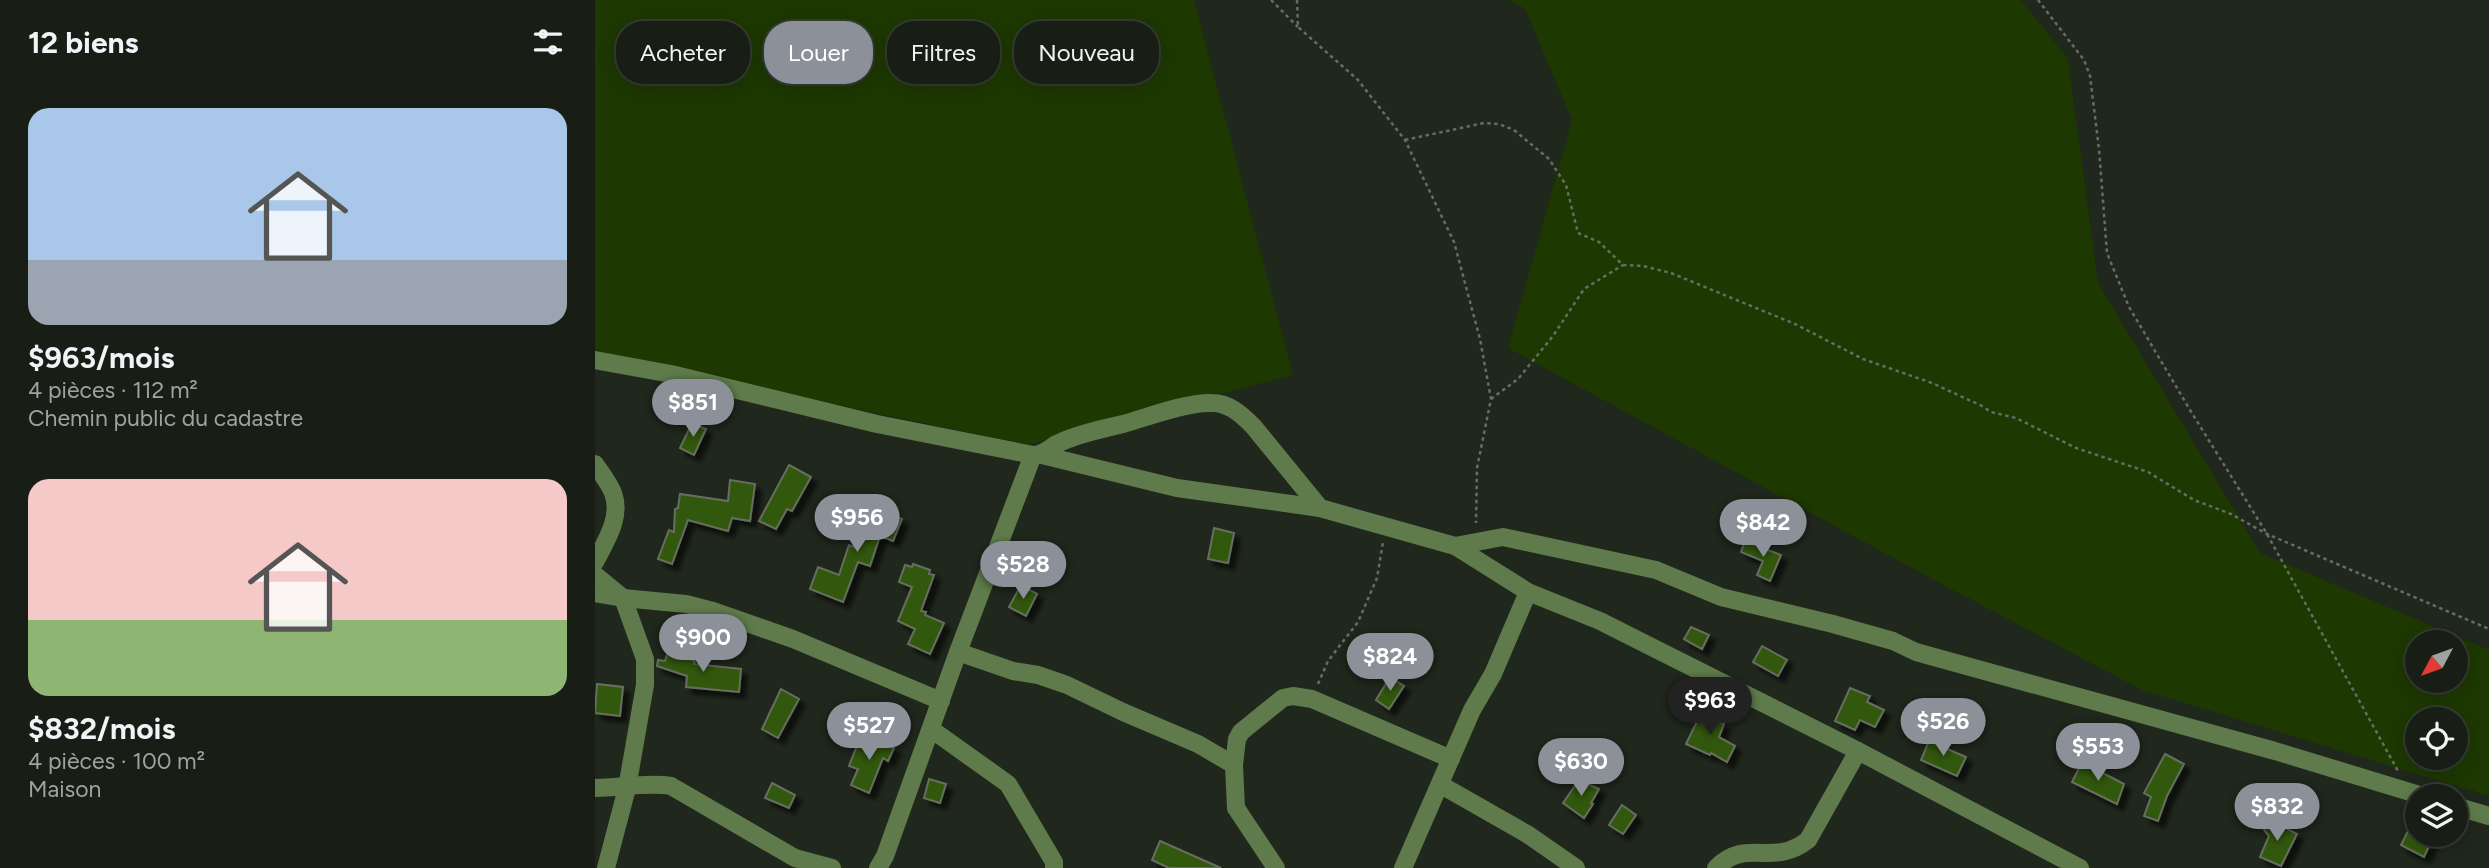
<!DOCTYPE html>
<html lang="fr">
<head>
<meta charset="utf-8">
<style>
	body { margin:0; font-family:Figtree,sans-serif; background:#21261e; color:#f1f3f6; height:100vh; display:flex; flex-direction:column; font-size:26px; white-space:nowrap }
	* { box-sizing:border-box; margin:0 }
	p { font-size:23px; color:#9fa2a0 }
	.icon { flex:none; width:38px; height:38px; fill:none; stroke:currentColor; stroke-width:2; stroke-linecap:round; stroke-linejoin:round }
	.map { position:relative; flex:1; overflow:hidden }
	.panel { display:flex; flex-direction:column; background:#181d15; width:595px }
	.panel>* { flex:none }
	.banner { position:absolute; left:21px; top:21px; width:665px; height:63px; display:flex; gap:14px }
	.needle { width:46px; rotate:229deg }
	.controls { position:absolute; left:1810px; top:630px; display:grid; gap:14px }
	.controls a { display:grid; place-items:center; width:63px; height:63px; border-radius:50%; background:#181d15; box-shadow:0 4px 18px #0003,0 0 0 2px #363b34; font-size:35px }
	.price { position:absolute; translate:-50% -60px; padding:0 16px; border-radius:24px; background:#8c9099; color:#fff; font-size:23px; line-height:46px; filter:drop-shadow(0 2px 4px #0008) }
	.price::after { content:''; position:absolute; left:50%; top:42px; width:21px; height:16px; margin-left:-10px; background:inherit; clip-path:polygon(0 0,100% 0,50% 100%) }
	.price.active { background:#222; color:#fff }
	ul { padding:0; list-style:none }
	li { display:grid; align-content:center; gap:14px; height:371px; padding:0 28px }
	li span { display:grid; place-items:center; height:217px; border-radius:21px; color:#555 }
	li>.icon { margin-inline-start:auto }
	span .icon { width:126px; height:126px; fill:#fffc; stroke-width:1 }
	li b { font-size:30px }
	h2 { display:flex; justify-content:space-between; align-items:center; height:84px; padding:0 28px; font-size:30px }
	.chip { padding:0 24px; border-radius:28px; background:#181d15; box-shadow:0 4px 18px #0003,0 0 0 2px #363b34; font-size:24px; line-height:63px }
	.chip.active { background:#8c9099; color:#fff }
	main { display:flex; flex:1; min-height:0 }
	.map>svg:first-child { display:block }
	.green { fill:#1d3801; fill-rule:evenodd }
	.building { fill:#325908; stroke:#666e61; stroke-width:2; filter:url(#shadow) }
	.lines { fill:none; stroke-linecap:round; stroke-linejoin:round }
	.path { stroke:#676d63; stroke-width:2.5; stroke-dasharray:3.5 3.5; stroke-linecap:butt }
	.minor { stroke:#5f7b4b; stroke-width:18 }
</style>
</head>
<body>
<main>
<section class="panel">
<h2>12 biens<svg class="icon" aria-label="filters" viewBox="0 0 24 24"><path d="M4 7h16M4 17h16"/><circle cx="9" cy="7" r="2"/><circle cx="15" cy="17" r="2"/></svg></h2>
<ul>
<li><span style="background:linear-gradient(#a9c7e8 70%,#9aa5b1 0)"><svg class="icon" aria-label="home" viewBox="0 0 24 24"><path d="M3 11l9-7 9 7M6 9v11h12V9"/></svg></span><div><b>$963/mois</b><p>4 pièces · 112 m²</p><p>Chemin public du cadastre</p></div></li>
<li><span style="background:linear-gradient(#f6c9c9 65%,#8fb573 0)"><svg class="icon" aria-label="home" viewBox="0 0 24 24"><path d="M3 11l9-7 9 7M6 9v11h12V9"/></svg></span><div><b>$832/mois</b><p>4 pièces · 100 m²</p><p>Maison</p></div></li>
</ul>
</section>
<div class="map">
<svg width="1894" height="868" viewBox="0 0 1894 868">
	<defs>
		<filter id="shadow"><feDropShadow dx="6" dy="6" stdDeviation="2" flood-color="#0009"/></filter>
	</defs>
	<rect width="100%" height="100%" fill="#20271c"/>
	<g class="green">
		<path d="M0 0H599L698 375 432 445 0 354Z"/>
		<path d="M915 0H1426L1473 59 1503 283 1665 553 1894 650V796L1547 690 1328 574 913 348 977 120 930 9ZM1822 642H1860V681H1822ZM1822 719H1860V758H1822Z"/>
	</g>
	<g class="building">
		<path d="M97 423 111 429 99 455 85 448Z"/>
		<path d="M194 465 216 477 197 511 192 509 181 529 164 521Z"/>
		<path d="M135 480 160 484 155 521 137 518 133 531 93 520 77 564 63 559 74 530 79 532 80 509 83 508 85 494 133 501Z"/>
		<path d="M273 509 284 513 285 510 307 519 298 541 285 536 275 566 263 562 248 602 215 589 223 567 244 575 254 545 259 547Z"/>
		<path d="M619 528 639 533 633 563 613 559Z"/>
		<path d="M1150 541 1186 555 1175 581 1162 575 1168 561 1146 552Z"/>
		<path d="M439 545 453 549 448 566 434 562Z"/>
		<path d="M318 564 335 570 334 574 339 575 326 611 331 612 330 615 349 623 335 654 313 644 320 629 303 621 317 587 304 582 310 565 317 567Z"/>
		<path d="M426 585 442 594 431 616 414 607Z"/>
		<path d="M1096 627 1114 635 1107 649 1089 639Z"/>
		<path d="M1167 646 1192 660 1183 676 1158 662Z"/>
		<path d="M73 652 100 661 99 664 146 669 144 692 91 687 92 676 62 666 63 660 70 661Z"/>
		<path d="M795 677 809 686 794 709 781 700Z"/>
		<path d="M2 684 28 687 25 716 0 713Z"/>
		<path d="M1255 688 1275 696 1272 702 1289 710 1280 727 1265 720 1260 730 1240 721Z"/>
		<path d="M186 689 204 699 183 738 167 729Z"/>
		<path d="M1108 709 1120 715 1118 719 1129 724 1124 737 1140 746 1132 762 1116 753 1115 755 1091 744Z"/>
		<path d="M265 738 275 743 277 738 299 748 293 761 288 758 274 793 256 785 263 769 254 766Z"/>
		<path d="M1334 741 1371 757 1362 776 1326 760Z"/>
		<path d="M1570 754 1589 764 1572 796 1563 821 1549 816 1556 797 1549 793Z"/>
		<path d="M1487 762 1529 784 1522 804 1477 782Z"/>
		<path d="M334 779 351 784 345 803 329 798Z"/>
		<path d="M984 780 1004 789 996 803 998 804 989 818 968 803Z"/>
		<path d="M177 783 200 795 194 808 170 798Z"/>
		<path d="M1027 805 1041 815 1028 834 1014 825Z"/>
		<path d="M1675 820 1702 834 1686 866 1665 857 1674 836 1669 830Z"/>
		<path d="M1814 829 1837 840 1829 857 1806 845Z"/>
		<path d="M565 841 626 868H574L557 860Z"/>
	</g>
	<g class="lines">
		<g class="path">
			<path d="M676 0 703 27"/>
			<path d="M702 0 703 27 763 80 810 140 859 242 885 339 896 399 882 468 881 523"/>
			<path d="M1443 0 1489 60 1495 76 1504 149 1512 253 1534 307 1595 410 1672 534 1803 771"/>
			<path d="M810 140 889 123 904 124 919 130 954 159 971 185 983 233 1004 242 1028 265 1048 266 1076 273 1200 324 1268 359 1337 383 1387 406 1396 412 1421 418 1481 448 1553 472 1599 500 1636 514 1672 534 1894 629"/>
			<path d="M896 399 923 379 958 336 989 289 1028 265"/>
			<path d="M723 684 733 661 763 622 782 578 788 542"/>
		</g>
		<g class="minor">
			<path d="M0 360 76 374 282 424 438 455C450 455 455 446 466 442 486 433 507 429 528 424 553 417 592 402 617 403 634 403 646 414 658 426L725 508 860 546 908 537 1061 570 1126 597 1238 624 1298 641 1321 652 1680 751 1828 796"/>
			<path d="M447 455 582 488 725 508"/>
			<path d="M0 464C6 473 14 483 18 493 27 517 11 541 0 562"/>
			<path d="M860 546 933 592 1005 621 1263 751 1485 868"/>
			<path d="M0 575 28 598 50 659V685L32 788 11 868"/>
			<path d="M0 593 28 598 91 604 118 611 198 639 346 701"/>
			<path d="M363 652 418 671 443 675 472 685 528 712 603 744 639 765 641 808 681 868"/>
			<path d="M336 729 413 784 459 862V868"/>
			<path d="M639 765 642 739 646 732 688 698 698 696 717 699 856 759"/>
			<path d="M846 785 932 834 981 868"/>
			<path d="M0 788C25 788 52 782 76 786L200 858 237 868"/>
			<path d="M1860 806 1894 816"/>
			<path d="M283 868 290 856 363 652 438 455"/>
			<path d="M808 868 877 710 898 674 933 592"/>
			<path d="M1121 868C1152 837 1177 868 1213 840L1263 751"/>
		</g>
	</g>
</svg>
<div class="controls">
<a><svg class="needle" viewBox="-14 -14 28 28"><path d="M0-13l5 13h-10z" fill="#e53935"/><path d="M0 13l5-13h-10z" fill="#9fa2a0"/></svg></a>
<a><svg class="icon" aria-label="locate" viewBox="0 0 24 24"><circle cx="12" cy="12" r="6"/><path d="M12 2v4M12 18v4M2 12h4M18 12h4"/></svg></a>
<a><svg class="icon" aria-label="layers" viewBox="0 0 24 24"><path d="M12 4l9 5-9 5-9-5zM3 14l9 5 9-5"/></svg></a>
</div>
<b class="price" style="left:98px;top:439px">$851</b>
<b class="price" style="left:262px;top:554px">$956</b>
<b class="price" style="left:1168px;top:559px">$842</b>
<b class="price" style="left:428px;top:601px">$528</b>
<b class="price" style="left:108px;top:674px">$900</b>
<b class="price" style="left:795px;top:693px">$824</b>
<b class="price active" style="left:1115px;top:737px">$963</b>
<b class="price" style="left:1348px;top:758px">$526</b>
<b class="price" style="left:274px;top:762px">$527</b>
<b class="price" style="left:1503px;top:783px">$553</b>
<b class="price" style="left:986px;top:798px">$630</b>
<b class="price" style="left:1682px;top:843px">$832</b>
<div class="banner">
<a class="chip">Acheter</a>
<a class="chip active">Louer</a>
<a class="chip">Filtres</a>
<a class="chip">Nouveau</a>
</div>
</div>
</main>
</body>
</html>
